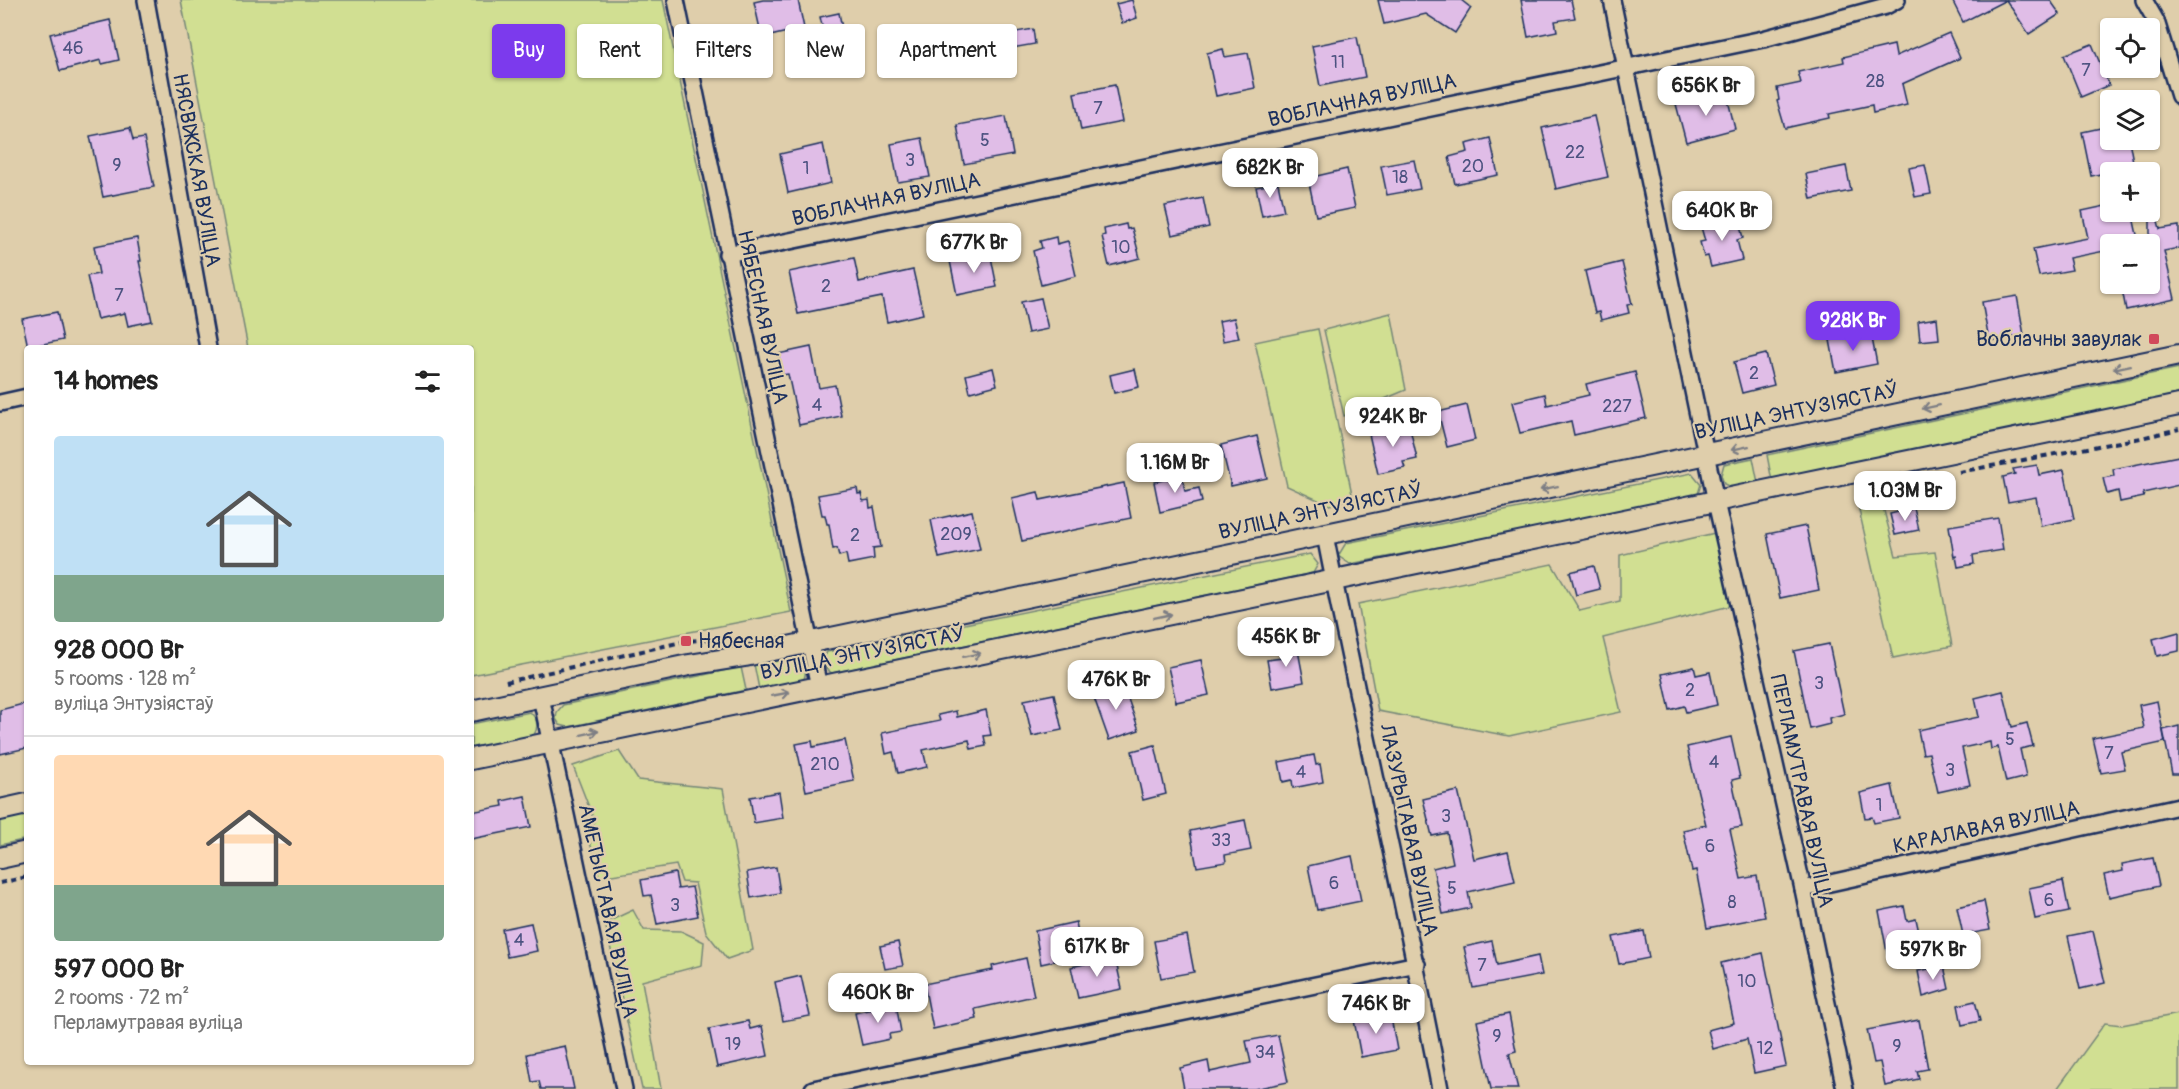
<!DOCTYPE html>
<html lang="en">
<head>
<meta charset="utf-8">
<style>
	body { margin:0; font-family:Pangolin,sans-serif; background:#f6f6f6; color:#222; height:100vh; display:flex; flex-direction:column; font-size:22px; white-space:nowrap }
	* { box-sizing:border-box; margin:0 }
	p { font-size:20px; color:#767676 }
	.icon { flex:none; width:33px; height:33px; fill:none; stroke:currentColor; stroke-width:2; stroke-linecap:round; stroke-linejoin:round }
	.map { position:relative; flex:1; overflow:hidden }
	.details { position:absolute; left:24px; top:345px; width:450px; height:720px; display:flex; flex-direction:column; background:#fff; border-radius:6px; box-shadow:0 2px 4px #0004 }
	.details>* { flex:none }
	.top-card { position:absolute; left:492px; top:24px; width:570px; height:54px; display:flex; gap:12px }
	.controls { position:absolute; left:2100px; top:18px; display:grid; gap:12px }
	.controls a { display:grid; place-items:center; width:60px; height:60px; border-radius:6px; background:#fff; box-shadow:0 2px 4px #0004; font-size:30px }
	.price { position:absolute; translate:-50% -51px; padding:0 14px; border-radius:12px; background:#fff; color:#222; font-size:20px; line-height:39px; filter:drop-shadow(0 2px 3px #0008) }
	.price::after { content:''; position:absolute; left:50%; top:36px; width:18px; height:14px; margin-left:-9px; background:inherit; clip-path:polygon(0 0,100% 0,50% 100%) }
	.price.selected { background:#7c3aed; color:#fff }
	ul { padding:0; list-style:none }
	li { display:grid; align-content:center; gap:12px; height:318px; padding:0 30px }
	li+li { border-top:2px solid #e0e0e0 }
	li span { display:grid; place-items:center; height:186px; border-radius:6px; color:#555 }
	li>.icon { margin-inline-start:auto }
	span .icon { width:108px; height:108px; fill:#fffc; stroke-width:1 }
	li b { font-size:26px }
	h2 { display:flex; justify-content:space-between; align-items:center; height:72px; padding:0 30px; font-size:26px }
	.chip { padding:0 21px; border-radius:6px; background:#fff; box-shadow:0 2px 4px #0004; font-size:21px; line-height:54px }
	.chip.selected { background:#7c3aed; color:#fff }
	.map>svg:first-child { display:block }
	.green { fill:#d1df92; stroke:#768778; stroke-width:1.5 }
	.building { fill:#e0bde7; stroke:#1b2f5e; stroke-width:1.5 }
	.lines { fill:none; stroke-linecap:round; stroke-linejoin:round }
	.minor-casing { stroke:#1b2f5e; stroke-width:20 }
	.tertiary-casing { stroke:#1b2f5e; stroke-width:24 }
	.path { stroke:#1b2f5e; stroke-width:4; stroke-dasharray:6 4.5; stroke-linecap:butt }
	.minor { stroke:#dfceab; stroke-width:15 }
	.tertiary { stroke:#dfceab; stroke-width:20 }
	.oneway { stroke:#7d7e84 }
	.poi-dot { fill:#d1495b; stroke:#dfceab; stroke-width:2 }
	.labels { text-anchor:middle; stroke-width:4.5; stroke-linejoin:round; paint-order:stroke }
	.number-label { font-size:18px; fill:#4c5280 }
	.street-label { font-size:21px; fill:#1b2f5e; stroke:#dfceab }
	.poi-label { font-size:21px; fill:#1b2f5e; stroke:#dfceab; text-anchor:end }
</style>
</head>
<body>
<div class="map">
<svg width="2179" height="1089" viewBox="0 0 2179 1089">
	<rect width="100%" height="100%" fill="#dfceab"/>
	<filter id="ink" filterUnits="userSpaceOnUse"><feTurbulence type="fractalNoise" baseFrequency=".0167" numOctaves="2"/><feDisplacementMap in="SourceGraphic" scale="12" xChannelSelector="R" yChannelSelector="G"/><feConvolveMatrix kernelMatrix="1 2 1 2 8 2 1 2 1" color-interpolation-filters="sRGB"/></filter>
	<g filter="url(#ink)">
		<g class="green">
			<path d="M181 0H663L791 612 471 675V348H248Z"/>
			<path d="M1391 313 1406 390 1344 416 1324 330Z"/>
			<path d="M1318 329 1353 499 1329 505 1287 486 1255 342Z"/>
			<path d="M2179 368V394L1772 481 1767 455Z"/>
			<path d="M1753 458 1758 483 1733 488 1724 484 1721 475 1724 464Z"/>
			<path d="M1692 473 1701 484 1697 497 1350 564 1338 556 1346 543Z"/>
			<path d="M1879 492 1896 556 1935 552 1952 646 1893 658 1856 497Z"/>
			<path d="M1715 533 1730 606 1603 638 1621 712 1509 736 1378 711 1358 604 1552 564 1580 611 1620 601V555Z"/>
			<path d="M1310 554 1318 564 1313 573 832 673 826 669 824 658 827 652Z"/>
			<path d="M799 656C806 663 807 670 804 679L759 689 754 664Z"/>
			<path d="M741 667 746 690 568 727 560 725 556 719 557 712 563 705Z"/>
			<path d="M530 712C538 719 539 726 534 735L471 748V724Z"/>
			<path d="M619 751 638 780 723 789 753 950 727 959 706 932 695 883 682 882 676 865 599 877 590 842 594 820 573 766Z"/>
			<path d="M27 814V839L0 845V820Z"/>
			<path d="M633 910 644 930 681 931 704 942 702 965 642 981 661 1089H642L605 923Z"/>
			<path d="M2179 1014V1089H2057L2105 1023 2122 1025Z"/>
		</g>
		<g class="building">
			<path d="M763 0H798L804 28 762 38 754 2Z"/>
			<path d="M1132 0 1137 18 1122 23 1116 4Z"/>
			<path d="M1378 0H1461L1471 8 1455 33 1426 14 1384 24Z"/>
			<path d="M1521 0H1571L1575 18 1555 21 1557 31 1528 37Z"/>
			<path d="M1952 0H2050L2060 14 2029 34 2006 0 1963 22Z"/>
			<path d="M839 13 844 38 826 42 820 17Z"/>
			<path d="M110 20 119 60 102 64 101 60 60 71 50 34Z"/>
			<path d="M1033 29 1035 44 1006 49 1004 34Z"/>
			<path d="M1949 33 1960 58 1902 84 1907 105 1873 113 1872 105 1829 114 1830 118 1785 128 1777 101 1779 100 1777 88 1801 83 1798 72 1844 62 1843 57 1894 45 1896 56Z"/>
			<path d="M1357 37 1365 77 1320 86 1312 46Z"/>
			<path d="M2092 44 2109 85 2081 97 2064 55Z"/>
			<path d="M1223 49 1225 57 1248 53 1255 88 1216 96 1207 53Z"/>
			<path d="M1115 85 1122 122 1081 130 1074 93Z"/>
			<path d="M1726 92 1735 129 1686 142 1676 104Z"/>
			<path d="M1006 116 1013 155 964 164 957 125Z"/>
			<path d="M1594 116 1608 177 1556 189 1542 128Z"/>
			<path d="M2110 126V140H2129L2134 167 2091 176 2082 132Z"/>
			<path d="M130 128 133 140 144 138 154 187 103 197 90 136Z"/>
			<path d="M922 138 930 177 898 182 891 144Z"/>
			<path d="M1490 138 1498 175 1455 184 1449 157 1468 152 1466 144Z"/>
			<path d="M823 144 831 183 788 193 780 154Z"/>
			<path d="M1414 160 1420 189 1387 195 1381 166Z"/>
			<path d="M1925 165 1931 194 1915 197 1909 168Z"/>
			<path d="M1846 166 1851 191 1811 199 1806 174Z"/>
			<path d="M1347 169 1355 208 1316 216 1308 178Z"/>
			<path d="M1278 183 1284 211 1262 216 1256 187Z"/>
			<path d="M1203 198 1209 227 1172 235 1165 206Z"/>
			<path d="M2110 205V212H2132L2139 244H2110V250L2069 258 2072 270 2039 276 2033 249 2088 238 2082 211Z"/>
			<path d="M2156 213 2160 229 2179 226V248L2164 251 2175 299 2126 310 2121 284H2150V214Z"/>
			<path d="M1738 218 1743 238 1737 240 1742 260 1711 267 1708 256 1704 257 1700 242 1705 241 1701 227Z"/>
			<path d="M1126 224 1127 229 1132 228 1140 258 1109 266 1102 236 1105 235 1104 229Z"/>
			<path d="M1056 237 1057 244 1068 241 1076 276 1041 285 1033 251 1042 248 1040 241Z"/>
			<path d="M137 238 141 261H139L152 321 128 326 125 313 97 319 87 276 99 274 94 246Z"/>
			<path d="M990 252 997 287 957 295 950 261Z"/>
			<path d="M854 258 859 282 913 270 923 314 887 322 882 297 798 314 789 272Z"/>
			<path d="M1622 262 1632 304 1627 305 1629 313 1601 320 1599 312 1595 313 1585 271Z"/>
			<path d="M2017 296 2024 335 1989 341 1982 302Z"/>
			<path d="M1041 298 1048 329 1028 333 1021 302Z"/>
			<path d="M57 312 63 340 28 347 22 319Z"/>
			<path d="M1234 318 1239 338 1223 341 1219 321Z"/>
			<path d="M1937 318 1939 339 1920 341 1918 321Z"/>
			<path d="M1871 333 1877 364 1836 372 1830 340Z"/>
			<path d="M811 347 819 388 835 385 841 416 799 425 788 374 782 375 778 354Z"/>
			<path d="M1766 354 1774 385 1742 393 1734 362Z"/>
			<path d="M993 368 997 385 970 392 966 375Z"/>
			<path d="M1135 369 1139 387 1114 393 1110 375Z"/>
			<path d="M1635 372 1646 418 1574 435 1571 421 1520 433 1512 402 1545 394 1547 405 1589 395 1586 384Z"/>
			<path d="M1467 405 1475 440 1447 447 1438 412Z"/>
			<path d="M1409 424 1417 459 1403 462 1405 468 1378 474 1369 434Z"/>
			<path d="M1257 436 1267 478 1231 486 1221 445Z"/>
			<path d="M2179 456V485L2143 493 2144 497 2120 502 2118 491 2107 494 2103 478 2114 476 2113 469Z"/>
			<path d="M2037 465 2039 475 2064 470 2074 519 2041 526 2036 497 2008 502 2003 477 2015 474 2013 469Z"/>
			<path d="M1182 476 1185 491 1199 488 1202 502 1160 512 1154 482Z"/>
			<path d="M1124 483 1131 518 1022 541 1012 498 1038 492 1040 500Z"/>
			<path d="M857 488 858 494 861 493 863 501 869 500 870 508 874 507 881 547 873 548 874 559 848 564 846 554 839 556 837 548 833 549 829 524H827L825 515H822L818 495Z"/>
			<path d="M1914 508 1919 530 1895 535 1890 514Z"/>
			<path d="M972 511 980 549 939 558 931 520Z"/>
			<path d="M1998 518 2003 550 1973 555 1974 564 1958 567 1956 556 1954 557 1949 526Z"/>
			<path d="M1806 526 1819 590 1780 598 1767 534Z"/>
			<path d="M1594 566 1600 589 1576 595 1570 572Z"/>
			<path d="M2179 632V651L2157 656 2153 639Z"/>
			<path d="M1829 644 1844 714 1829 718 1830 724 1810 729 1794 651Z"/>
			<path d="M1297 645 1304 682 1272 688 1267 660 1282 658 1280 649Z"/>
			<path d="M1201 660 1209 695 1176 702 1168 667Z"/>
			<path d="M1694 667 1696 675 1710 672 1717 705 1686 712 1684 706 1670 710 1662 674Z"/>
			<path d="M1122 682 1139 730 1109 740 1092 692Z"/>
			<path d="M2003 691 2012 727 2027 723 2033 746 2020 749 2026 777 2006 782 1998 747 1991 749 1990 742 1962 748 1970 785 1938 792 1929 753 1923 754 1918 730 1979 717 1975 698Z"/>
			<path d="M1054 694 1062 730 1032 736 1024 700Z"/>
			<path d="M2157 701 2165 742 2121 752 2125 769 2101 773 2093 738 2144 728 2139 705Z"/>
			<path d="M27 703V748L0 754V710Z"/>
			<path d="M986 710 991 735 984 736 986 746 971 749 969 740 923 750 927 767 898 773 893 752 886 754 882 733 940 721 938 715 956 711 957 717Z"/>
			<path d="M2179 726V774H2172L2163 730Z"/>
			<path d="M1731 737 1740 778 1732 780 1742 827 1730 829 1741 879 1757 876 1765 917 1707 928 1696 870 1692 871 1683 830 1706 825 1687 747Z"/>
			<path d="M845 740 854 781 806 791 796 744 812 741 813 747Z"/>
			<path d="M1155 745 1166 794 1143 800 1132 751Z"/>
			<path d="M1314 755 1316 765 1320 764 1323 782 1293 788 1292 780 1283 782 1279 762Z"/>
			<path d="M1892 785 1899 818 1874 823 1872 817 1865 818 1860 793Z"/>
			<path d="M1458 791 1474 859 1508 851 1515 881 1468 892 1471 908 1443 914 1433 868 1453 863 1447 833 1432 836 1423 799Z"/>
			<path d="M779 792 783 818 754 823 750 797Z"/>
			<path d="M525 796 531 827 471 839V812L503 806 502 801Z"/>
			<path d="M1245 820 1251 850 1225 855 1226 862 1197 867 1190 831Z"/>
			<path d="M1352 856 1361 901 1317 910 1308 866Z"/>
			<path d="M2153 858 2159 886 2109 897 2104 875 2123 871 2122 864Z"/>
			<path d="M776 867 780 893 751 898 747 872Z"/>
			<path d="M675 873 678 889 692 887 698 916 657 924 651 895 644 896 641 880Z"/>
			<path d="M2063 881 2069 912 2035 919 2029 888Z"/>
			<path d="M1984 901 1990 930 1963 935 1957 907Z"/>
			<path d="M1904 906 1907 921 1916 919 1923 950 1888 957 1879 911Z"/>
			<path d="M1076 922 1082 955 1041 964 1035 931Z"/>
			<path d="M531 923 537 951 507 957 502 929Z"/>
			<path d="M1644 931 1649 958 1619 964 1613 937Z"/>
			<path d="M2093 931 2105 983 2080 989 2068 936Z"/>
			<path d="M1187 935 1194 972 1161 978 1154 941Z"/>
			<path d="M1492 941 1497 965 1538 956 1542 975 1473 988 1464 947Z"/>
			<path d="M898 942 903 966 885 969 880 946Z"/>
			<path d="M1763 953 1786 1066 1754 1073 1747 1039 1713 1049 1708 1030 1734 1023 1721 963Z"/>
			<path d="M1115 957 1122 989 1078 998 1071 967Z"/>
			<path d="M1026 958 1034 996 975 1009 977 1019 933 1029 924 984 993 970 992 966Z"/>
			<path d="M1944 966 1949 989 1923 997 1918 971Z"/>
			<path d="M801 976 810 1016 783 1021 775 982Z"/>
			<path d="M1975 1001 1980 1021 1962 1025 1958 1005Z"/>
			<path d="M896 1004 901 1032 889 1034 890 1039 862 1045 855 1013Z"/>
			<path d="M1390 1012 1397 1050 1361 1057 1354 1020Z"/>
			<path d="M1509 1014 1516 1051 1509 1053 1518 1089H1491L1477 1021Z"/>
			<path d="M1919 1020 1928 1069 1917 1071 1919 1079 1885 1086 1880 1062 1874 1063 1867 1030Z"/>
			<path d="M748 1021 750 1029 762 1026 768 1056 717 1067 709 1029Z"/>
			<path d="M1278 1035 1288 1082 1254 1089H1184L1180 1068 1208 1061 1210 1072 1251 1063 1246 1041Z"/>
			<path d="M565 1046 574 1089H541L539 1081 532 1082 527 1054Z"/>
		</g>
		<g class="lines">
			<g class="minor-casing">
				<g id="minor">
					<path d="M146 0 208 348"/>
					<path d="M676 0 819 687"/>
					<path d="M1612 0 1716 502 1803 889 1845 1089"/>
					<path d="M2144 0 2156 21 2179 96"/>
					<path d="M727 254 1763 39 1886 6 1897 0"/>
					<path d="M0 403 27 397"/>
					<path d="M1325 535C1361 720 1405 904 1440 1089"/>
					<path d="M541 697 624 1089"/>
					<path d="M1803 889 2179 806"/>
					<path d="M813 1089 1417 964"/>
				</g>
			</g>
			<g class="tertiary-casing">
				<g id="tertiary">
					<path d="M471 711 689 665 745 656 2179 355"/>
					<path d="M471 759 2179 405"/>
					<path d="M0 810 27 804"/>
					<path d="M0 858 27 852"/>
				</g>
			</g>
			<g class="path">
				<path d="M1959 472 2141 438 2179 429"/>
				<path d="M506 682 686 641 716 639"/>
				<path d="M0 883 27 877"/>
			</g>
			<use href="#minor" class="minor"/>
			<use href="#tertiary" class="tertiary"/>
		</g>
		<defs><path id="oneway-shaft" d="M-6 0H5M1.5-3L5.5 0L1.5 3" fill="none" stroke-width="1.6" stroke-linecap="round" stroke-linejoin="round" transform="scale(1.5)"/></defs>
		<g class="oneway">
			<use href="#oneway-shaft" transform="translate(2122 367) rotate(168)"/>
			<use href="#oneway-shaft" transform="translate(1931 407) rotate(168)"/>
			<use href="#oneway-shaft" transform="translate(1740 448) rotate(168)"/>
			<use href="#oneway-shaft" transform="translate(1549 488) rotate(168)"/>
			<use href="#oneway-shaft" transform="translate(1163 616) rotate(-12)"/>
			<use href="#oneway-shaft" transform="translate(972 655) rotate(-12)"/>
			<use href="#oneway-shaft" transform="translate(781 694) rotate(-11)"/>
			<use href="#oneway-shaft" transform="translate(590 733) rotate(-12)"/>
		</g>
	</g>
	<g class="poi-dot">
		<rect x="2148" y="333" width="12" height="12" rx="3"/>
		<rect x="680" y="635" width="12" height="12" rx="3"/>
	</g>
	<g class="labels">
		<g class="number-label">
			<text x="73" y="54">46</text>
			<text x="1338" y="68">11</text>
			<text x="2086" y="76">7</text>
			<text x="1875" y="87">28</text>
			<text x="1098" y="114">7</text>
			<text x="985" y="146">5</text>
			<text x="1575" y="158">22</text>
			<text x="910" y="166">3</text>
			<text x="117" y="171">9</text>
			<text x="1473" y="172">20</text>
			<text x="806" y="174">1</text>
			<text x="1400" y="183">18</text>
			<text x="1121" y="253">10</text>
			<text x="826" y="292">2</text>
			<text x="119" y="301">7</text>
			<text x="1754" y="379">2</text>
			<text x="817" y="411">4</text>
			<text x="1617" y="412">227</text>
			<text x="956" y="540">209</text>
			<text x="855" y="541">2</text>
			<text x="1819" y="689">3</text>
			<text x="1690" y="696">2</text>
			<text x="2010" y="745">5</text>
			<text x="2109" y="759">7</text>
			<text x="1714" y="768">4</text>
			<text x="825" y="770">210</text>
			<text x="1950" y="776">3</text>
			<text x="1301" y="778">4</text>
			<text x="1879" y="811">1</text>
			<text x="1446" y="822">3</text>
			<text x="1221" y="846">33</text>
			<text x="1710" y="852">6</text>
			<text x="1334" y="889">6</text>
			<text x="1452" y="894">5</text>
			<text x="2049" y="906">6</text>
			<text x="1732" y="908">8</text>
			<text x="675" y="911">3</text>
			<text x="519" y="946">4</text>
			<text x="1482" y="971">7</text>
			<text x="1747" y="987">10</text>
			<text x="1497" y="1042">9</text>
			<text x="733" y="1050">19</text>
			<text x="1897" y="1052">9</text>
			<text x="1765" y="1054">12</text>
			<text x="1265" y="1058">34</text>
		</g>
		<g class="street-label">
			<text transform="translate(1362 100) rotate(-12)" y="7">ВОБЛАЧНАЯ ВУЛІЦА</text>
			<text transform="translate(197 170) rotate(80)" y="7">НЯСВІЖСКАЯ ВУЛІЦА</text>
			<text transform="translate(886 199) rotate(-12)" y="7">ВОБЛАЧНАЯ ВУЛІЦА</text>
			<text transform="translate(763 317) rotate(78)" y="7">НЯБЕСНАЯ ВУЛІЦА</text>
			<text transform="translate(1796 411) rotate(-12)" y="7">ВУЛІЦА ЭНТУЗІЯСТАЎ</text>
			<text transform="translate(1320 511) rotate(-12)" y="7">ВУЛІЦА ЭНТУЗІЯСТАЎ</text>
			<text transform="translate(862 653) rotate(-11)" y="7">ВУЛІЦА ЭНТУЗІЯСТАЎ</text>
			<text transform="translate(1802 791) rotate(78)" y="7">ПЕРЛАМУТРАВАЯ ВУЛІЦА</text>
			<text transform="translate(1986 827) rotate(-12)" y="7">КАРАЛАВАЯ ВУЛІЦА</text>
			<text transform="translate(1409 830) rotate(78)" y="7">ЛАЗУРЫТАВАЯ ВУЛІЦА</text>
			<text transform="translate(608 911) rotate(78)" y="7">АМЕТЫСТАВАЯ ВУЛІЦА</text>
		</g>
		<g class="poi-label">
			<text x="2142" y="346">Воблачны завулак</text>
			<text x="698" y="648" text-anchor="start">Нябесная</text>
		</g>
	</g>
</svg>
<div class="controls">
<a><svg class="icon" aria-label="locate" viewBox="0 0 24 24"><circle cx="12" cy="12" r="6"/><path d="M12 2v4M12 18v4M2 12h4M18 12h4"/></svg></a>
<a><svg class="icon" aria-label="layers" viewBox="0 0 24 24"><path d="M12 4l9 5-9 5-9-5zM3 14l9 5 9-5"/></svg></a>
<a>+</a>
<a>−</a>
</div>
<b class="price" style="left:1706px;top:117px">656K Br</b>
<b class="price" style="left:1270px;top:199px">682K Br</b>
<b class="price" style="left:1722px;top:242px">640K Br</b>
<b class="price" style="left:974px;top:274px">677K Br</b>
<b class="price selected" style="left:1853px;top:352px">928K Br</b>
<b class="price" style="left:1393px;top:448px">924K Br</b>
<b class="price" style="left:1175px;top:494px">1.16M Br</b>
<b class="price" style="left:1905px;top:522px">1.03M Br</b>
<b class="price" style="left:1286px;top:668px">456K Br</b>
<b class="price" style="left:1116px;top:711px">476K Br</b>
<b class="price" style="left:1097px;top:978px">617K Br</b>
<b class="price" style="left:1933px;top:981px">597K Br</b>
<b class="price" style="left:878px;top:1024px">460K Br</b>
<b class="price" style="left:1376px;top:1035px">746K Br</b>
<div class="top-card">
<a class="chip selected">Buy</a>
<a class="chip">Rent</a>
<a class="chip">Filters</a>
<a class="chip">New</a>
<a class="chip">Apartment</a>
</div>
<section class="details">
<h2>14 homes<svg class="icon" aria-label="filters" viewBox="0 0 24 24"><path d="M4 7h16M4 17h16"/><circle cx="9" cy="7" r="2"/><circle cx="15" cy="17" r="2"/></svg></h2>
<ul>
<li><span style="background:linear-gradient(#bfe0f5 75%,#7fa58c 0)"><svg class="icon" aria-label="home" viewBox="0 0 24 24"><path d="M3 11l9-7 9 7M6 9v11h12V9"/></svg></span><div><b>928 000 Br</b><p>5 rooms · 128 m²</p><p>вуліца Энтузіястаў</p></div></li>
<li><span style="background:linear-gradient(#ffd9b3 70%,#7fa58c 0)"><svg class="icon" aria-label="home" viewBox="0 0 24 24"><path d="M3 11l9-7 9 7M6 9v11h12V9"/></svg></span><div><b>597 000 Br</b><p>2 rooms · 72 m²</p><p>Перламутравая вуліца</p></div></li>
</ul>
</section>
</div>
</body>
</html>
